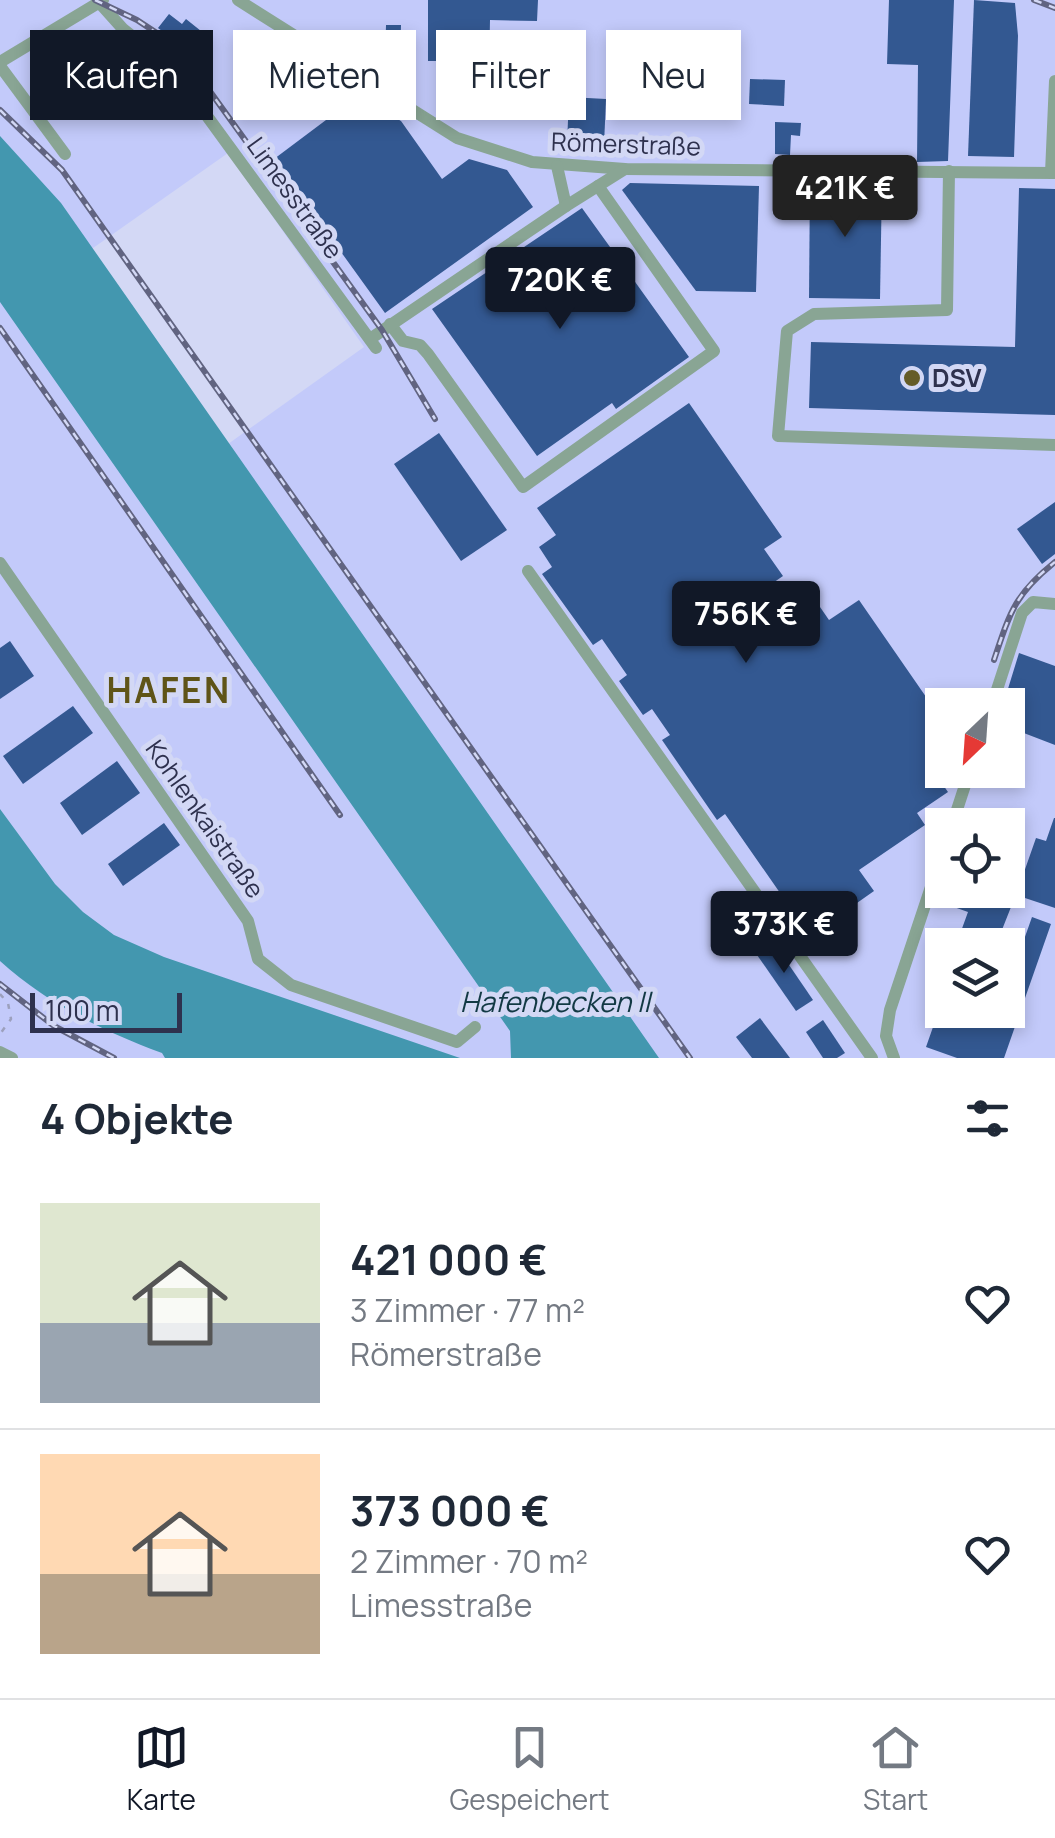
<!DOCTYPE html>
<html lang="de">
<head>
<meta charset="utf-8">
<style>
	body { margin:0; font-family:Manrope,sans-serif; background:#f6f6f7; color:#1f2937; height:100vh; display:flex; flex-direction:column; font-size:38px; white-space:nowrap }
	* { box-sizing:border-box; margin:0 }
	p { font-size:32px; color:#747a83 }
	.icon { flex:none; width:55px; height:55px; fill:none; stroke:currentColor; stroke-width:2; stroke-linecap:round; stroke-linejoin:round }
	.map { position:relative; height:1058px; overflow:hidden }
	.sheet { display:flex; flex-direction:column; background:#fff; flex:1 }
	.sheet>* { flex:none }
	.guide { position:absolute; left:30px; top:30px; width:995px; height:90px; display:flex; gap:20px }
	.needle { width:65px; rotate:205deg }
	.controls { position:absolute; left:925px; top:688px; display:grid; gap:20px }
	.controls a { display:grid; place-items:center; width:100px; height:100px; border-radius:0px; background:#fff; box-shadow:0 5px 15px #0003; font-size:50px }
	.scale { position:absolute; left:30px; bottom:25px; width:152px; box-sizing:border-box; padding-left:10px; border:5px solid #2e314e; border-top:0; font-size:28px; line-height:35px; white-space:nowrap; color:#2e314e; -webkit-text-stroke:8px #d3d8f5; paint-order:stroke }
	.price { position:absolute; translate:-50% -85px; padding:0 22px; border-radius:10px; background:#111827; color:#fff; font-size:32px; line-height:65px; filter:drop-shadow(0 2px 5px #0008) }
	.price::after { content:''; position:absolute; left:50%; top:60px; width:30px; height:22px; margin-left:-15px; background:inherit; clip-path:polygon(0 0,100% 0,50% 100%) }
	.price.active { background:#222; color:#fff }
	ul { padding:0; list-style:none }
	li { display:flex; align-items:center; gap:30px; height:250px; padding:0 40px }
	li+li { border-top:2px solid #e0e1e3 }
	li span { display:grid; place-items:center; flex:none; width:280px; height:200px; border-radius:0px; color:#555 }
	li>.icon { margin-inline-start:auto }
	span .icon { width:120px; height:120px; fill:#fffc; stroke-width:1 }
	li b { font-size:42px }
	h2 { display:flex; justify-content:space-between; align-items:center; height:120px; padding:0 40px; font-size:42px }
	.chip { padding:0 35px; border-radius:0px; background:#fff; box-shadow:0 5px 15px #0003; font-size:35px; line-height:90px }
	.chip.active { background:#111827; color:#fff }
	.dock { display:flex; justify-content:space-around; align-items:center; height:140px; border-top:2px solid #e0e1e3; background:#fff; font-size:28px; color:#747a83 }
	.dock a { display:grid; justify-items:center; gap:5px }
	.dock .active { color:#111827 }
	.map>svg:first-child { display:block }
	.built { fill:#c3cafa; fill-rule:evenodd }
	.water { fill:#4397af }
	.building { fill:#335891 }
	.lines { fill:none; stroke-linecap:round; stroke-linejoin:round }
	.path { stroke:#9ca0bd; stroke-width:2.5; stroke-dasharray:5 8; stroke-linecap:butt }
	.minor { stroke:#89a594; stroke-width:12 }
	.rail-casing { stroke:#616481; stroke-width:6 }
	.rail { stroke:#d3d8f5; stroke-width:2.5; stroke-dasharray:8; stroke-linecap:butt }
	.poi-dot { fill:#655c28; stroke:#d3d8f5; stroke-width:4 }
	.labels { text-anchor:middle; stroke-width:10; stroke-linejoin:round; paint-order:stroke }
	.street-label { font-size:25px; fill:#2e314e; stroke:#d3d8f5 }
	.poi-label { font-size:25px; font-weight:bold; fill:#2e314e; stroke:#d3d8f5; text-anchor:start }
	.water-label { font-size:28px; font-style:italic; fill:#123944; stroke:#d3d8f5 }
	.district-label { font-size:35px; font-weight:bold; letter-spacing:2.5px; fill:#5f5417; stroke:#d3d8f5 }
</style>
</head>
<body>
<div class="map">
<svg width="1055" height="1058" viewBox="0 0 1055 1058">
	<rect width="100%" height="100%" fill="#d3d8f5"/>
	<path class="built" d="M0 0H1055V1058H0ZM228 153 364 347 200 464 59 272ZM942 705H1008V770H942ZM942 825H1008V890H942ZM942 945H1008V1010H942Z"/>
	<g class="water">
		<path d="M0 136 61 203 659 1058H511L510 1031 0 302Z"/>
		<path d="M0 809 55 884 83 912 114 935 164 957 460 1058H165L162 1053C102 1031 48 1004 0 961Z"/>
	</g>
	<g class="building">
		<path d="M428 0H538L537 21 490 20 489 72H465V61H428Z"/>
		<path d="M889 0H954L948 161 917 162 918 65 887 64Z"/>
		<path d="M974 0 1015 3 1018 36 1014 157 968 156Z"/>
		<path d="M169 14 182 24 186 19 201 31 186 49 158 28Z"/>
		<path d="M386 25H401L400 64H385Z"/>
		<path d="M659 37 705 38 704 98 658 97Z"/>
		<path d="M750 79 785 80 784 106 749 104Z"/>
		<path d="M358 96 401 121 442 179 469 159 507 170 533 207 385 313 274 159Z"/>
		<path d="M569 97 606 99 604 145 567 144Z"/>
		<path d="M775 122 801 123 800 136 791 135 790 155 775 154Z"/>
		<path d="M810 181H882L880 299 809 298Z"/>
		<path d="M630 183 759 186 756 292 696 291 622 190Z"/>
		<path d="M1019 188 1055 189V415L809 408 811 342 1015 347Z"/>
		<path d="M582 208 689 357 616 409 612 403 537 456 432 309Z"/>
		<path d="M689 403 782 537 764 549 783 576 757 594 766 606 802 581 829 620 859 600 942 720V752L927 762 948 792 917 813 925 825 859 870 874 891 810 936 725 814 717 820 662 740 670 735 652 709 643 715 619 681 627 675 602 639 593 645 542 574 552 567 539 547 556 535 537 508Z"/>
		<path d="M439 433 507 530 461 561 394 464Z"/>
		<path d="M1055 502V554L1042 564 1017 529Z"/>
		<path d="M10 641 34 676 0 699V648Z"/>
		<path d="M1019 653 1055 666V745L1008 727V705H1003Z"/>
		<path d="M73 706 93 733 23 784 3 756Z"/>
		<path d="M117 761 140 793 82 835 60 803Z"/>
		<path d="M1054 818H1055V908L1016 895 1036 838 1046 841Z"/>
		<path d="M164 823 180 845 123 886 108 864Z"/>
		<path d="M941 890H963L1011 907 996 945H956L968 912 937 901Z"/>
		<path d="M1032 917 1051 924 1004 1058H957L926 1047 939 1010H961L995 1022 999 1010H1008V985Z"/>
		<path d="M772 940 813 1000 796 1011 755 952Z"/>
		<path d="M760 1018 790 1058H752L736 1037Z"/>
		<path d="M823 1020 845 1053 837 1058H823L806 1032Z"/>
	</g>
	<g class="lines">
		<path class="path" d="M0 994 8 1003 11 1019 0 1034"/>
		<g class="minor">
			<path d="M97 0 123 29 172 68 376 348"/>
			<path d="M238 0 457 138 532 162 625 169 1055 173"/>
			<path d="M0 62 103 0"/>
			<path d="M0 66 65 154"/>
			<path d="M557 166 566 206"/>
			<path d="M949 171 947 310 814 314 787 331 778 436 1055 445"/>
			<path d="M1051 173 1055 81"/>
			<path d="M390 324 403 341 420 345 428 354 523 487 714 351 598 186"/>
			<path d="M370 339 566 206 625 169"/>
			<path d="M0 563 248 921 258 959 291 985 457 1042 475 1027"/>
			<path d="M528 571 872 1058"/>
			<path d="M992 705 1022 613 1033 602 1055 604"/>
			<path d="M952 825 970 770"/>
			<path d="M0 1052 12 1058"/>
			<path d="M894 1058 886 1036 890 1010 942 854"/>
		</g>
		<g class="rail-casing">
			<g id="rail">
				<path d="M95 0 137 20 178 47 382 330 435 419"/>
				<path d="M1034 0 1055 8"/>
				<path d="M0 110 62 170 690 1058"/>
				<path d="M0 328 340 815"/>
				<path d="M994 660C1010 612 1015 594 1055 562"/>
				<path d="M0 984 54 1026 114 1058"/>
			</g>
		</g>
		<use href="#rail" class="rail"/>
	</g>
	<circle class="poi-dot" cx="912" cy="378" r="10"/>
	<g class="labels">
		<g class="street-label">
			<text transform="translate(626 144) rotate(2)" y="9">Römerstraße</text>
			<text transform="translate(295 198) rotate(54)" y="9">Limesstraße</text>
			<text transform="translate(205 819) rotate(55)" y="9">Kohlenkaistraße</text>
		</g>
		<g class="poi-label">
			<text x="932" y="387">DSV</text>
		</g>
		<g class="water-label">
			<text x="555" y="1012">Hafenbecken II</text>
		</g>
		<g class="district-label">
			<text x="169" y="703">HAFEN</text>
		</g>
	</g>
</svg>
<div class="controls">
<a><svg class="needle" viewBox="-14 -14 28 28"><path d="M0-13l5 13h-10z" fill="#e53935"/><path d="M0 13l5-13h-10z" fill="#747a83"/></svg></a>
<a><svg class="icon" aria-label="locate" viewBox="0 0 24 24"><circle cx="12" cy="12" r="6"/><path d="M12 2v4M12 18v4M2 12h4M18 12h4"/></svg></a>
<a><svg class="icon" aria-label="layers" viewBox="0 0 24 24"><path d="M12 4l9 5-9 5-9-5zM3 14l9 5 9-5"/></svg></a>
</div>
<div class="scale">100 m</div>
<b class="price active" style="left:845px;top:240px">421K €</b>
<b class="price" style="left:560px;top:332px">720K €</b>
<b class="price" style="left:746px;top:666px">756K €</b>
<b class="price" style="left:784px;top:976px">373K €</b>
<div class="guide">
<a class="chip active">Kaufen</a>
<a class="chip">Mieten</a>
<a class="chip">Filter</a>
<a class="chip">Neu</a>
</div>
</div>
<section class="sheet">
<h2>4 Objekte<svg class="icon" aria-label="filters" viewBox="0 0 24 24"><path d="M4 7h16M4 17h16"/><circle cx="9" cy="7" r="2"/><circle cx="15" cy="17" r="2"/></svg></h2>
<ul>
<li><span style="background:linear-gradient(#dfe7d0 60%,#9aa5b1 0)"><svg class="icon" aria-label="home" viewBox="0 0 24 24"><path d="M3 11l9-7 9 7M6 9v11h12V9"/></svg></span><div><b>421 000 €</b><p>3 Zimmer · 77 m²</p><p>Römerstraße</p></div><svg class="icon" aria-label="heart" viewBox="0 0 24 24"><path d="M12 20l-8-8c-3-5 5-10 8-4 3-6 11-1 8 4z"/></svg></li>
<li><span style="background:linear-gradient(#ffd9b3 60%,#b9a48a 0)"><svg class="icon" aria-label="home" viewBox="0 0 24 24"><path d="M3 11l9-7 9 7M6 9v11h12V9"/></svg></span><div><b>373 000 €</b><p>2 Zimmer · 70 m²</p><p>Limesstraße</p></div><svg class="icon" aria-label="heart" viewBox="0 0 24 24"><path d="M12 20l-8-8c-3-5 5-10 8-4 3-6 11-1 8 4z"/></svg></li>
</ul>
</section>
<nav class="dock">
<a class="active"><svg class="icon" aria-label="map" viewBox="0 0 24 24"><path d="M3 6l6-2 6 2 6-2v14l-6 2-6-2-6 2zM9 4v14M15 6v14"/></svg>Karte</a>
<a><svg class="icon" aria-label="saved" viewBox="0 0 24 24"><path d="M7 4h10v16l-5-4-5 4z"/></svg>Gespeichert</a>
<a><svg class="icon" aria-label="home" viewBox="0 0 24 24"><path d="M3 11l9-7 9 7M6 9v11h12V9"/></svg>Start</a>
</nav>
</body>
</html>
